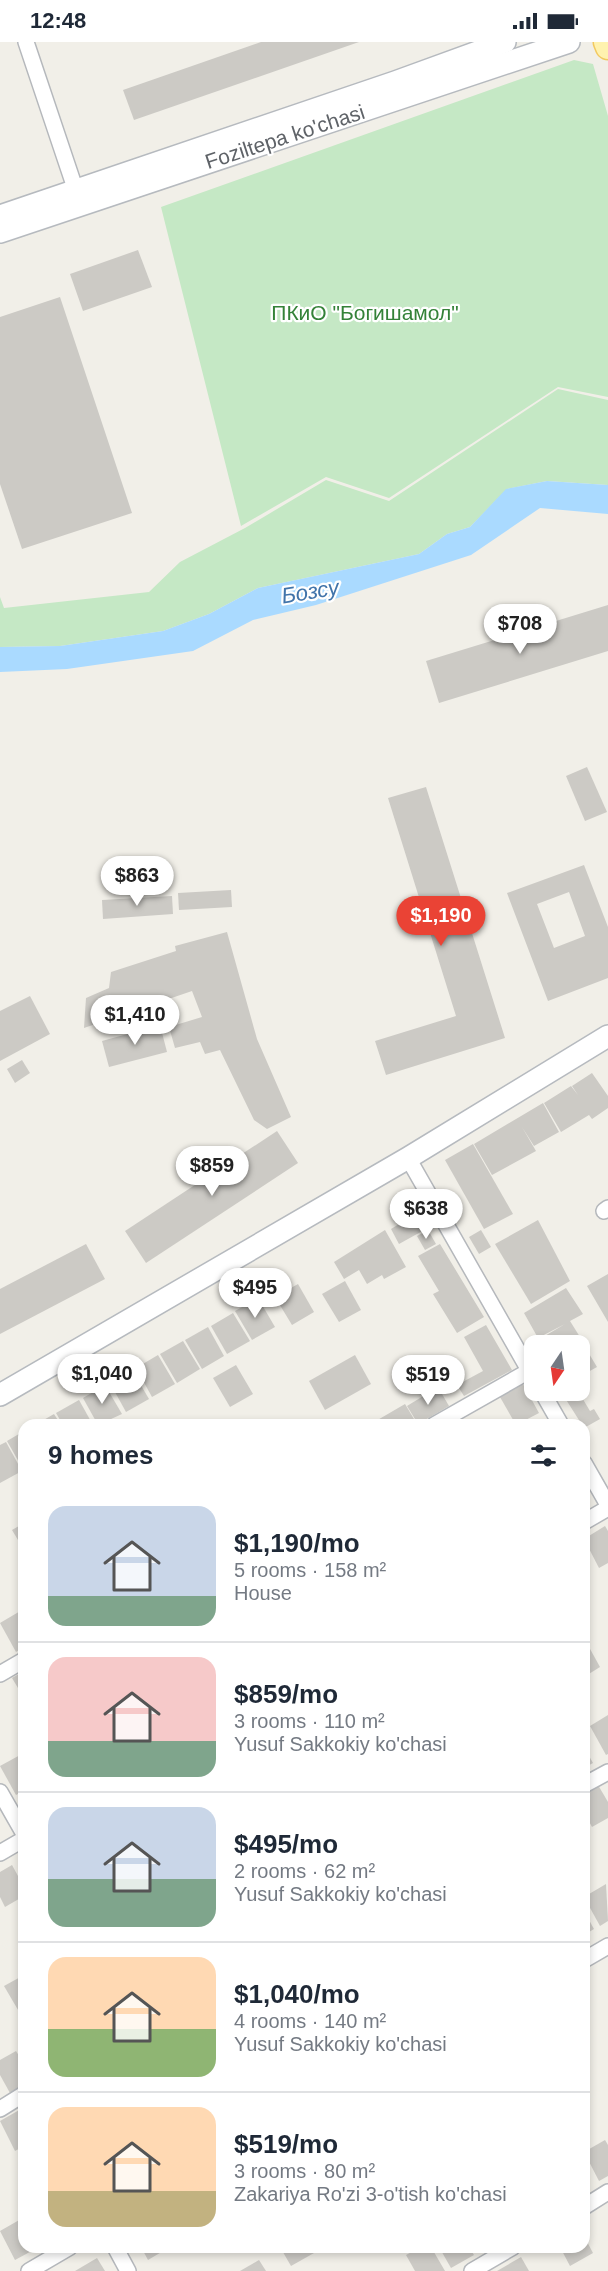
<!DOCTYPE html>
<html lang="en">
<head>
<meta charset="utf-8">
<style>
	body { margin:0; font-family:Helvetica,sans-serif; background:#f2f2f3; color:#1f2937; height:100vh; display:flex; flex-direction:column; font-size:22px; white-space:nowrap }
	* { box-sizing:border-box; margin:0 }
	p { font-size:20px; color:#747a83 }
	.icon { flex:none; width:33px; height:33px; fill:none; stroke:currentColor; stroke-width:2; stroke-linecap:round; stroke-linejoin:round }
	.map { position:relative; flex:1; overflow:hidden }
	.details { position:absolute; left:18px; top:1377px; width:572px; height:834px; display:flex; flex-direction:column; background:#fff; border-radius:18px; box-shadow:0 3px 9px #0003 }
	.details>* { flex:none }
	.needle { width:39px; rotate:193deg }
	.buttons { position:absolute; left:524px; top:1293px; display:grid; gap:12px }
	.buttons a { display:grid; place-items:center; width:66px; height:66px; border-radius:12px; background:#fff; box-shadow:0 3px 9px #0003; font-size:30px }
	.price { position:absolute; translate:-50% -51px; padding:0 14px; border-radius:21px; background:#fff; color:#222; font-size:20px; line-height:39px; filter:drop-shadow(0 2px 3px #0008) }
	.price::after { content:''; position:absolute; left:50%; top:36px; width:18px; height:14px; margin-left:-9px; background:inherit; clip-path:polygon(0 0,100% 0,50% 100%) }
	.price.current { background:#ea4335; color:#fff }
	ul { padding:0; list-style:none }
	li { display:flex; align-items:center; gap:18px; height:150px; padding:0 30px }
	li+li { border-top:2px solid #e0e1e3 }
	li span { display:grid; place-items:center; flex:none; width:168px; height:120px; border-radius:18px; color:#555 }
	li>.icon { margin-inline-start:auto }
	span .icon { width:72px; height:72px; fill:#fffc; stroke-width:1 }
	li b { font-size:26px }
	h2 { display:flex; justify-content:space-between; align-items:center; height:72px; padding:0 30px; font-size:26px }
	.status { display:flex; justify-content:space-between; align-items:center; height:42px; padding:0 30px; background:#fff; direction:ltr }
	.status svg { height:16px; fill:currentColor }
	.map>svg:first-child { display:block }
	.green { fill:#c5e8c5 }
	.water { fill:#aadaff }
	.building { fill:#cccac5; fill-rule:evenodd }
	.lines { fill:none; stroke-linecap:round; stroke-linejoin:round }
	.street-casing { stroke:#b5b8bc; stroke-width:18 }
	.secondary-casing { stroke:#b6babf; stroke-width:24 }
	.primary-casing { stroke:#f2c960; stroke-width:27 }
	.street { stroke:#fff; stroke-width:15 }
	.secondary { stroke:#fff; stroke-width:21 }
	.primary { stroke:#fff2af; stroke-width:24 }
	.labels { text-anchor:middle; stroke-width:4.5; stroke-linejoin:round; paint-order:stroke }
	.street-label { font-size:21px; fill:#5f6368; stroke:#fff }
	.park-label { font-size:21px; fill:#348238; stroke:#fff }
	.water-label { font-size:22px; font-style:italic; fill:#4174aa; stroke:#fff }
</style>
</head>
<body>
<div class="status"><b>12:48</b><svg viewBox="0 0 49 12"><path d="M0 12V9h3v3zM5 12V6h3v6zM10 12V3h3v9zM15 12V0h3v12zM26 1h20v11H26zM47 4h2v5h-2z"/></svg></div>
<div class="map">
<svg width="608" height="2229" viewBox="0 0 608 2229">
	<rect width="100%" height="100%" fill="#f1efe8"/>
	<g class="green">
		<path d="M574 18 593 22 608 74V355L558 345 389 456 326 435 241 484 161 165Z"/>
		<path d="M558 347 608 358V443L547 439 507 447 470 485 447 492 419 512 258 546 209 572 163 589 60 604 0 605V555L4 566 149 550 180 520 245 486 326 438 389 459Z"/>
	</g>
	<path class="water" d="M547 439 608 443V472L540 466 471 513 316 563 253 578 193 609 67 627 0 630V605L60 604 163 589 209 572 258 546 419 512 447 492 470 485 506 447Z"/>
	<g class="building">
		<path d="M261 0H359L134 78 123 48Z"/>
		<path d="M138 208 152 245 83 269 70 232Z"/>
		<path d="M60 255 132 471 22 507 0 442V275Z"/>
		<path d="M608 563V609L439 661 426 619Z"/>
		<path d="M587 725 607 770 585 779 566 734Z"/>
		<path d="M426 745 505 996 386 1033 375 999 456 974 388 756Z"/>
		<path d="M584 823 608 885V936L548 959 507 851ZM569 850 585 894 554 906 537 862Z"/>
		<path d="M231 848 232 865 179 868 178 851Z"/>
		<path d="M172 854 173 872 103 877 102 858Z"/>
		<path d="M227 890 257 997 291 1075 267 1087 254 1078 220 1008 205 1012 200 1000 175 1006 169 985 202 975 192 949 84 986 86 956 109 946 111 930 176 909 175 904Z"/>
		<path d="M30 954 50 992 0 1019V969Z"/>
		<path d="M160 983 167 1010 109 1025 102 999Z"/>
		<path d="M22 1018 30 1031 15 1041 7 1027Z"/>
		<path d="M592 1031 608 1054V1066L592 1077 589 1073 561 1090 544 1061 571 1044 578 1053 572 1044Z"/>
		<path d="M543 1061 559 1090 534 1104 522 1085 536 1109 492 1133 474 1102Z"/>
		<path d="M277 1089 298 1121 146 1221 125 1189Z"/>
		<path d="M473 1102 513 1172 484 1187 445 1118Z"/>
		<path d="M417 1171 426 1187 399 1202 391 1187Z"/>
		<path d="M538 1178 570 1239 531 1262 495 1202Z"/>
		<path d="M385 1188 406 1225 384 1237 382 1233 367 1242 359 1228 344 1237 334 1220Z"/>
		<path d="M428 1188 436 1202 425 1208 417 1194Z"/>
		<path d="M481 1188 491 1205 479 1212 469 1195Z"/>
		<path d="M86 1202 105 1237 0 1292V1247Z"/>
		<path d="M440 1202 484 1275 457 1291 433 1252 439 1249 418 1214Z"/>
		<path d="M608 1232V1280L587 1244Z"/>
		<path d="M345 1239 361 1268 339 1280 322 1252Z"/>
		<path d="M298 1242 314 1270 292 1283 275 1255Z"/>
		<path d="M566 1246 583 1272 570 1279 580 1295 565 1304H541L538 1298 565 1282 538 1296 524 1271Z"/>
		<path d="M258 1256 275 1285 252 1298 235 1269Z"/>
		<path d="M233 1271 250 1299 227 1312 211 1284Z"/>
		<path d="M486 1283 512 1328 464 1354 457 1343 483 1329 464 1295Z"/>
		<path d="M208 1285 224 1314 202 1327 185 1298Z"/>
		<path d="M183 1299 200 1327 177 1341 160 1312Z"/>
		<path d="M588 1310 597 1325 579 1335V1315Z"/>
		<path d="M158 1313 175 1342 152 1355 136 1326Z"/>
		<path d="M355 1313 371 1342 325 1368 309 1339Z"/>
		<path d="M236 1323 253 1352 230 1365 213 1336Z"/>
		<path d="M132 1328 149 1357 126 1370 110 1341Z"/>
		<path d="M523 1342 539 1371 516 1383 500 1355Z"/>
		<path d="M105 1343 122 1372 98 1383 83 1356Z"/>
		<path d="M438 1345 449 1364 418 1382 407 1364Z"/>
		<path d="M578 1349 590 1369 594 1367 600 1377 584 1386 565 1356Z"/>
		<path d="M79 1358 93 1383H63L56 1371Z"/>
		<path d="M405 1362 417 1382 369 1383Z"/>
		<path d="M54 1372 61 1383H35Z"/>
		<path d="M24 1389V1429L7 1399Z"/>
		<path d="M6 1400 22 1429 0 1441V1403Z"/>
		<path d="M24 1481V1508L12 1488Z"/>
		<path d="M605 1484 608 1489V1521L599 1526 584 1497Z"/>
		<path d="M22 1568 24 1573V1605L16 1610 0 1581Z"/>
		<path d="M584 1596 600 1625 584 1635Z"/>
		<path d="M24 1629V1656L12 1636Z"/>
		<path d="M608 1673V1712L606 1713 590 1684Z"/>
		<path d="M584 1705 593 1721 584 1726Z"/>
		<path d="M22 1712 24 1749 16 1753 0 1724Z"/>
		<path d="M598 1743 608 1760V1776L592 1785 584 1770V1751Z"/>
		<path d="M12 1823 24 1845V1854L5 1865 0 1855V1830Z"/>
		<path d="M606 1842 608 1879 600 1884 584 1855Z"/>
		<path d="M584 1869 594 1887 584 1893Z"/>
		<path d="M24 1933V1971L21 1973 4 1944Z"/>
		<path d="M16 2009 24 2022V2043L10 2051 0 2033V2018Z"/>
		<path d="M21 2067 24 2072V2104L15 2109 0 2079Z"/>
		<path d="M605 2098 608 2103V2134L599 2139 584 2110Z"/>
		<path d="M21 2177 24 2181V2205H39L15 2218 0 2189Z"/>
		<path d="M584 2194 593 2211 570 2224 560 2205H584Z"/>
		<path d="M141 2205H170L148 2218Z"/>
		<path d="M280 2205H311L314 2211 291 2224Z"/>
		<path d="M421 2205H431L445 2229H415L406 2213Z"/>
		<path d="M439 2205H469L474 2213 451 2226Z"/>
		<path d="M521 2215 529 2229H497Z"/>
		<path d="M97 2216 105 2229H75Z"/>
		<path d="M259 2218 266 2229H240Z"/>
	</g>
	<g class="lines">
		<g class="street-casing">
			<g id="street">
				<path d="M26 0 76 149"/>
				<path d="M408 1116 534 1337"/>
				<path d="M604 1169 608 1166"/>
				<path d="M541 1348 561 1383"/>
				<path d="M434 1383 529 1329"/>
				<path d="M584 1421 608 1463"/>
				<path d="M584 1480 608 1466"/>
				<path d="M0 1632 24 1618"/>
				<path d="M584 1743 608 1730"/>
				<path d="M0 1750 24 1792"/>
				<path d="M0 1811 24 1797"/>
				<path d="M584 1918 608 1904"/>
				<path d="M0 2067 24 2052"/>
				<path d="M584 2165 608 2150"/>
				<path d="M115 2205 128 2229"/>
				<path d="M29 2229 70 2205"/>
				<path d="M472 2229 513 2205"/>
			</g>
		</g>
		<g class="secondary-casing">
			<g id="secondary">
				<path d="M0 174 395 40 505 0"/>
				<path d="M0 190 569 0"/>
				<path d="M0 1353 408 1116 608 994"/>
			</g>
		</g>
		<g class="primary-casing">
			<path id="primary" d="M606 0 608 5"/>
		</g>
		<use href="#street" class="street"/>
		<use href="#secondary" class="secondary"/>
		<use href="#primary" class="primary"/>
	</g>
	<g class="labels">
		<g class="street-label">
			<text transform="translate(285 95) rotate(-18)" y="7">Foziltepa ko'chasi</text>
		</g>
		<g class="park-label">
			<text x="365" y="278">ПКиО "Богишамол"</text>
		</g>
		<g class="water-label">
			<text transform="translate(310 549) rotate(-9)" y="8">Бозсу</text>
		</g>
	</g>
</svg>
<div class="buttons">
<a><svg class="needle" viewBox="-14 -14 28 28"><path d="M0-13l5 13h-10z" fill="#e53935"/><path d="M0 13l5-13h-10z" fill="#747a83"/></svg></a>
</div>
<b class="price" style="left:520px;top:613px">$708</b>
<b class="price" style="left:137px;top:865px">$863</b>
<b class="price current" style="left:441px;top:905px">$1,190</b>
<b class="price" style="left:135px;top:1004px">$1,410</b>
<b class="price" style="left:212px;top:1155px">$859</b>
<b class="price" style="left:426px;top:1198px">$638</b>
<b class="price" style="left:255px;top:1277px">$495</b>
<b class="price" style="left:102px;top:1363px">$1,040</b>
<b class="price" style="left:428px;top:1364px">$519</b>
<section class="details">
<h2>9 homes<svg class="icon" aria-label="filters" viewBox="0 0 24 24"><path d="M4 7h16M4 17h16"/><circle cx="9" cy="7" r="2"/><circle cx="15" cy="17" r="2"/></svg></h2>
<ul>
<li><span style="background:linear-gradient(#c9d6e8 75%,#7fa58c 0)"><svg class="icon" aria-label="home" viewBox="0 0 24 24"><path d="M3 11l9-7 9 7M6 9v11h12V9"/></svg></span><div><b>$1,190/mo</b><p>5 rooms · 158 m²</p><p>House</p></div></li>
<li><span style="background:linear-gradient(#f6c9c9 70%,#7fa58c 0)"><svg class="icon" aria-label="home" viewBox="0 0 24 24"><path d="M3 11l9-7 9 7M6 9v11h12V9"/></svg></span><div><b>$859/mo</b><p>3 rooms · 110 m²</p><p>Yusuf Sakkokiy ko'chasi</p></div></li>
<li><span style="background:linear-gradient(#c9d6e8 60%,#7fa58c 0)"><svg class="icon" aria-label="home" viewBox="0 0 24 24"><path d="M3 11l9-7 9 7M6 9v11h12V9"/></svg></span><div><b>$495/mo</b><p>2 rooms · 62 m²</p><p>Yusuf Sakkokiy ko'chasi</p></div></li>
<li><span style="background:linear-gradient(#ffd9b3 60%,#8fb573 0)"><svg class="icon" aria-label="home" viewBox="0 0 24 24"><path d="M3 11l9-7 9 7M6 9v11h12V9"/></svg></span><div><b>$1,040/mo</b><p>4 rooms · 140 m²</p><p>Yusuf Sakkokiy ko'chasi</p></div></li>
<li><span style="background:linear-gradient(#ffd9b3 70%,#c2b280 0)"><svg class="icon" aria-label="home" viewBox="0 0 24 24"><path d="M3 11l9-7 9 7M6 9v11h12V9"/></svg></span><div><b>$519/mo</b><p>3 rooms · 80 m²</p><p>Zakariya Ro'zi 3-o'tish ko'chasi</p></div></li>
</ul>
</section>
</div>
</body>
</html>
